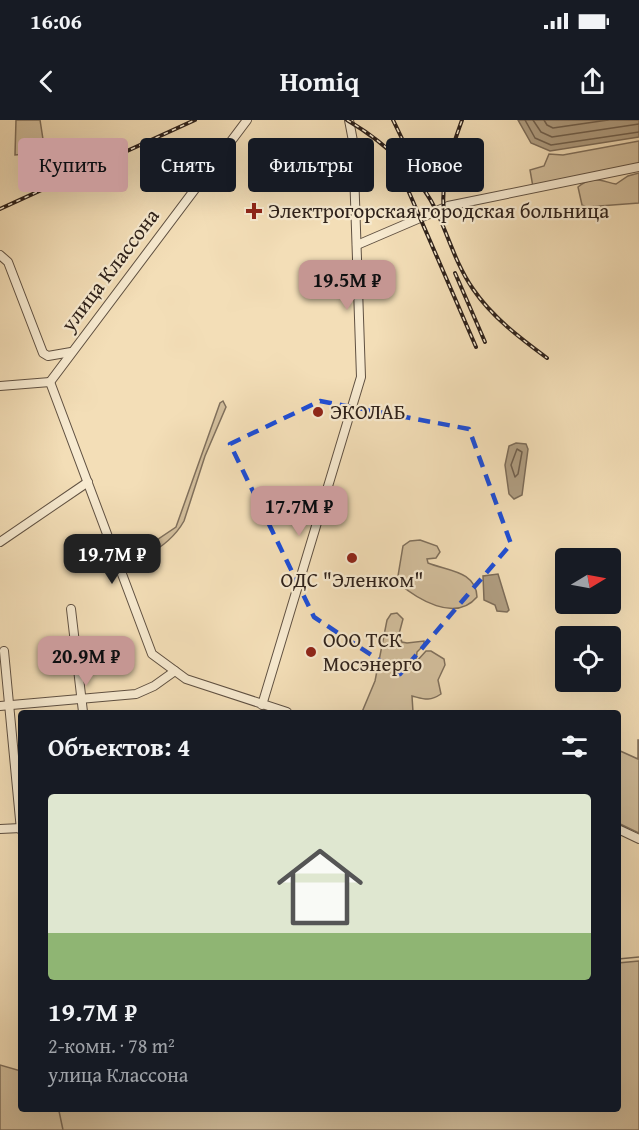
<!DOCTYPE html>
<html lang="ru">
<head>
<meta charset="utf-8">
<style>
	body { margin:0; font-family:"Gentium Book Plus",serif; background:#242831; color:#f1f3f6; height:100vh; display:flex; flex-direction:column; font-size:22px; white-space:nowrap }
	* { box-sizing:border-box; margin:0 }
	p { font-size:20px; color:#9ea1a6 }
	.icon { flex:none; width:33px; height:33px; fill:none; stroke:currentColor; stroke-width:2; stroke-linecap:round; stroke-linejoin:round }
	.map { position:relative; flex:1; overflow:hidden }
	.side { position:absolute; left:18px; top:590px; width:603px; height:402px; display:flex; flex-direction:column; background:#171b24; border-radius:6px; box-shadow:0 6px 24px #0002 }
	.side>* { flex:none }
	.top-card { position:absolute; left:18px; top:18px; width:603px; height:54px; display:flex; gap:12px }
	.needle { width:39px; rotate:80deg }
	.fabs { position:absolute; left:555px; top:428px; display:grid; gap:12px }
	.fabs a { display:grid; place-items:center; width:66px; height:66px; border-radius:6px; background:#171b24; box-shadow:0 6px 24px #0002; font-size:30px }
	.price { position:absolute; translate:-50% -51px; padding:0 14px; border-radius:12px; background:#c59692; color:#111; font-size:20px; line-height:39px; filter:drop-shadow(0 2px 3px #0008) }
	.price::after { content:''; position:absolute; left:50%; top:36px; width:18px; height:14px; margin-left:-9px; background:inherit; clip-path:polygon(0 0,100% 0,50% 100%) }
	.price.active { background:#222; color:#fff }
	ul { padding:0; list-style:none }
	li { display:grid; align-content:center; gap:12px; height:318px; padding:0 30px }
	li+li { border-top:2px solid #363941 }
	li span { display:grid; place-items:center; height:186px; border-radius:6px; color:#555 }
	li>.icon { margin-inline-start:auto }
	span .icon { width:108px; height:108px; fill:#fffc; stroke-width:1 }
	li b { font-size:26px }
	h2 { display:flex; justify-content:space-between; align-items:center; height:72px; padding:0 30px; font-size:26px }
	.tag { padding:0 21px; border-radius:6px; background:#171b24; box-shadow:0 6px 24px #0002; font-size:21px; line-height:54px }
	.tag.active { background:#c59692; color:#111 }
	.status { display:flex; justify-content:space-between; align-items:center; height:42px; padding:0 30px; background:#171b24; direction:ltr }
	.status svg { height:16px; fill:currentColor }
	header { display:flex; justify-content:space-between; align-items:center; height:78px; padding:0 30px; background:#171b24; font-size:27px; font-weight:700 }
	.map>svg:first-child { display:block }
	.green { fill:#d2be9c; stroke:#80705c; stroke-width:1.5 }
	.water { fill:#b09e82; stroke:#7c6c59; stroke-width:1.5 }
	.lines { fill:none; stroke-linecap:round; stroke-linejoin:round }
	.shore { stroke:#70604e; stroke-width:1.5 }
	.stream { stroke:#7c6c59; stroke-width:1.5 }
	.minor-casing { stroke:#605142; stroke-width:10 }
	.minor { stroke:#f7ead0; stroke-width:8 }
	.rail-casing { stroke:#2f221b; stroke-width:4 }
	.rail { stroke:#f7ead0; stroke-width:1.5; stroke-dasharray:4.5; stroke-linecap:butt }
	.marked { fill:none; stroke:#1d4ed8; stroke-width:4.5; stroke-dasharray:12 8; stroke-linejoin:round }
	.poi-dot { fill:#8f2418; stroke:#f7ead0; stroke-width:2 }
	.labels { text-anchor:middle; stroke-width:4.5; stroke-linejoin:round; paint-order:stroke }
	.poi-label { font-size:21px; fill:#2f221b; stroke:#f7ead0; text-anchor:start }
	.street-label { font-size:21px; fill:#2f221b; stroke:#f7ead0 }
</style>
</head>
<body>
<div class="status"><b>16:06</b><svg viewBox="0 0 49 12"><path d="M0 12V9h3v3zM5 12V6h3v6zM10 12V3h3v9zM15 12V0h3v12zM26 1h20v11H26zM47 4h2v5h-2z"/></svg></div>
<header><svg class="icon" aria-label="back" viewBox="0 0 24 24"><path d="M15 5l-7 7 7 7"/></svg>Homiq<svg class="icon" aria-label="share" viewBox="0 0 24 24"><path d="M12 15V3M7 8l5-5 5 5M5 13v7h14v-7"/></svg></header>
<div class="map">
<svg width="639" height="1010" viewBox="0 0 639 1010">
	<rect width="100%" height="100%" fill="#f3deb7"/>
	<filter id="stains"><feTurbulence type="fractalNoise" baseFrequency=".00333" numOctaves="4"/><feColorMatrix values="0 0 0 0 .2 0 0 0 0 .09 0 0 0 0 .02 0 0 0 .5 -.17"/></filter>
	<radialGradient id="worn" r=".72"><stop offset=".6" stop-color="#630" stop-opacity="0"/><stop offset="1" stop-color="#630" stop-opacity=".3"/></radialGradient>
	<g class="green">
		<path d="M16 0H40L45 32 15 35Z"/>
		<path d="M639 21V45L533 67 530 50 544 46 549 34 563 35Z"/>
		<path d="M639 53V83L586 87 582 85 578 67C592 55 601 61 616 64L628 56Z"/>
		<path d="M223 281 226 287 205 336 184 401C175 417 161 428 145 436L139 432 176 407 220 283Z"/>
		<path d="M420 420 437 426 440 432 436 438 427 439 428 443C448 451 476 451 477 477 455 503 417 479 397 462L403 426 410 421Z"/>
		<path d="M397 493 403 499 399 514 402 522 407 523 424 521V525L417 532 416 542 426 531H431L444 539 445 545 438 560 441 574C429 582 424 579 412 576L413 592H362L375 561 387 500 391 494Z"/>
		<path d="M638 620H639V713L618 703V630L638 639Z"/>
		<path d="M639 841V1010H0V945L21 951V988H618V843Z"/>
	</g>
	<g class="water">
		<path d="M518 0H639V17L550 31 531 23Z"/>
		<path d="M516 323 526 324 528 329 522 375 514 379 509 374 505 345 509 326Z"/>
		<path d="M498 454 509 490 507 492 497 491 495 485 484 480 483 456Z"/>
	</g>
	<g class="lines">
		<g class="shore">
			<path d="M525 0 535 18 551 25 639 12"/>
			<path d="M533 0 541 12 552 17 639 4"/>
			<path d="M544 0 547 5 553 8 608 0"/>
			<path d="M517 329 522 332 518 354 515 357 511 345Z"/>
		</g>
		<g class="stream">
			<path d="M618 839 639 837"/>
			<path d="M59 991 63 1010"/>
		</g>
		<g class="minor-casing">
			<g id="minor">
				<path d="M357 125 448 86 639 47"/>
				<path d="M0 135 8 142 43 233 48 236 71 232"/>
				<path d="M50 262 152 534 186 559 287 592"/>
				<path d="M50 262 247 0"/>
				<path d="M0 266 50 262"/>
				<path d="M0 422 88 362"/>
				<path d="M71 489 83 592"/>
				<path d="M4 531 21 710"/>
				<path d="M262 585 361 257 353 21 349 0"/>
				<path d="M0 586 136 574 154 566 175 551"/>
				<path d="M0 709 21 708"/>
				<path d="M618 709 639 719"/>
			</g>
		</g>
		<use href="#minor" class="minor"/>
		<g class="rail-casing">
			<g id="rail">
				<path d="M347 0C386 23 418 52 438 94 449 119 457 146 473 169 492 197 520 218 547 238"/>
				<path d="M393 0 419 54"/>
				<path d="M395 40 476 227"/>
				<path d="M0 89 195 0"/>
				<path d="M445 102C439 61 449 37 462 0"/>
				<path d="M455 153 485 222"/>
			</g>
		</g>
		<use href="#rail" class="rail"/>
	</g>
	<path class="marked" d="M320 281 469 309 511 424 400 554 314 497 230 324Z"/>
	<g class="poi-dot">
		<path d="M251 82h6v6h6v6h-6v6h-6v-6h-6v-6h6z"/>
		<circle cx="318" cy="292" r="6"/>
		<circle cx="352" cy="438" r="6"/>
		<circle cx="311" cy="532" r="6"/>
	</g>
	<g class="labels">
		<g class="poi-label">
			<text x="268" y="98">Электрогорская городская больница</text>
			<text x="330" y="299">ЭКОЛАБ</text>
			<text x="352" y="467" text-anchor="middle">ОДС "Эленком"</text>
			<text x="323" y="527">ООО ТСК<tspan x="323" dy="24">Мосэнерго</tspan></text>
		</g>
		<g class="street-label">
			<text transform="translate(110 150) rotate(-53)" y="7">улица Классона</text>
		</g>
	</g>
	<rect width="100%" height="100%" filter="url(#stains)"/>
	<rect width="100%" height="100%" fill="url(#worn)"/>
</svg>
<div class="fabs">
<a><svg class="needle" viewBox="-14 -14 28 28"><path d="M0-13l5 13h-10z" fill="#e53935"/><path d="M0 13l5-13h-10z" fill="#9ea1a6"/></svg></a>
<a><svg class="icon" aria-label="locate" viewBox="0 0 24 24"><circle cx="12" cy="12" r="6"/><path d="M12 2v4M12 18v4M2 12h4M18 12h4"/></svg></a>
</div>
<b class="price" style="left:347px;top:191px">19.5M ₽</b>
<b class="price" style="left:299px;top:417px">17.7M ₽</b>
<b class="price active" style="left:112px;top:465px">19.7M ₽</b>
<b class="price" style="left:86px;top:567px">20.9M ₽</b>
<div class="top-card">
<a class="tag active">Купить</a>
<a class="tag">Снять</a>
<a class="tag">Фильтры</a>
<a class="tag">Новое</a>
</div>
<section class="side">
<h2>Объектов: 4<svg class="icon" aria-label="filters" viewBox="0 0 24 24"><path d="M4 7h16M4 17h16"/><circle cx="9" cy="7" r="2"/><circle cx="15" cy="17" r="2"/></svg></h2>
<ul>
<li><span style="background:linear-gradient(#dfe7d0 75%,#8fb573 0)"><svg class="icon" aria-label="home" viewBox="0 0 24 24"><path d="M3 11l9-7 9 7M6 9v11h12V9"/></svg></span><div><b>19.7M ₽</b><p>2-комн. · 78 m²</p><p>улица Классона</p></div></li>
</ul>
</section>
</div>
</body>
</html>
